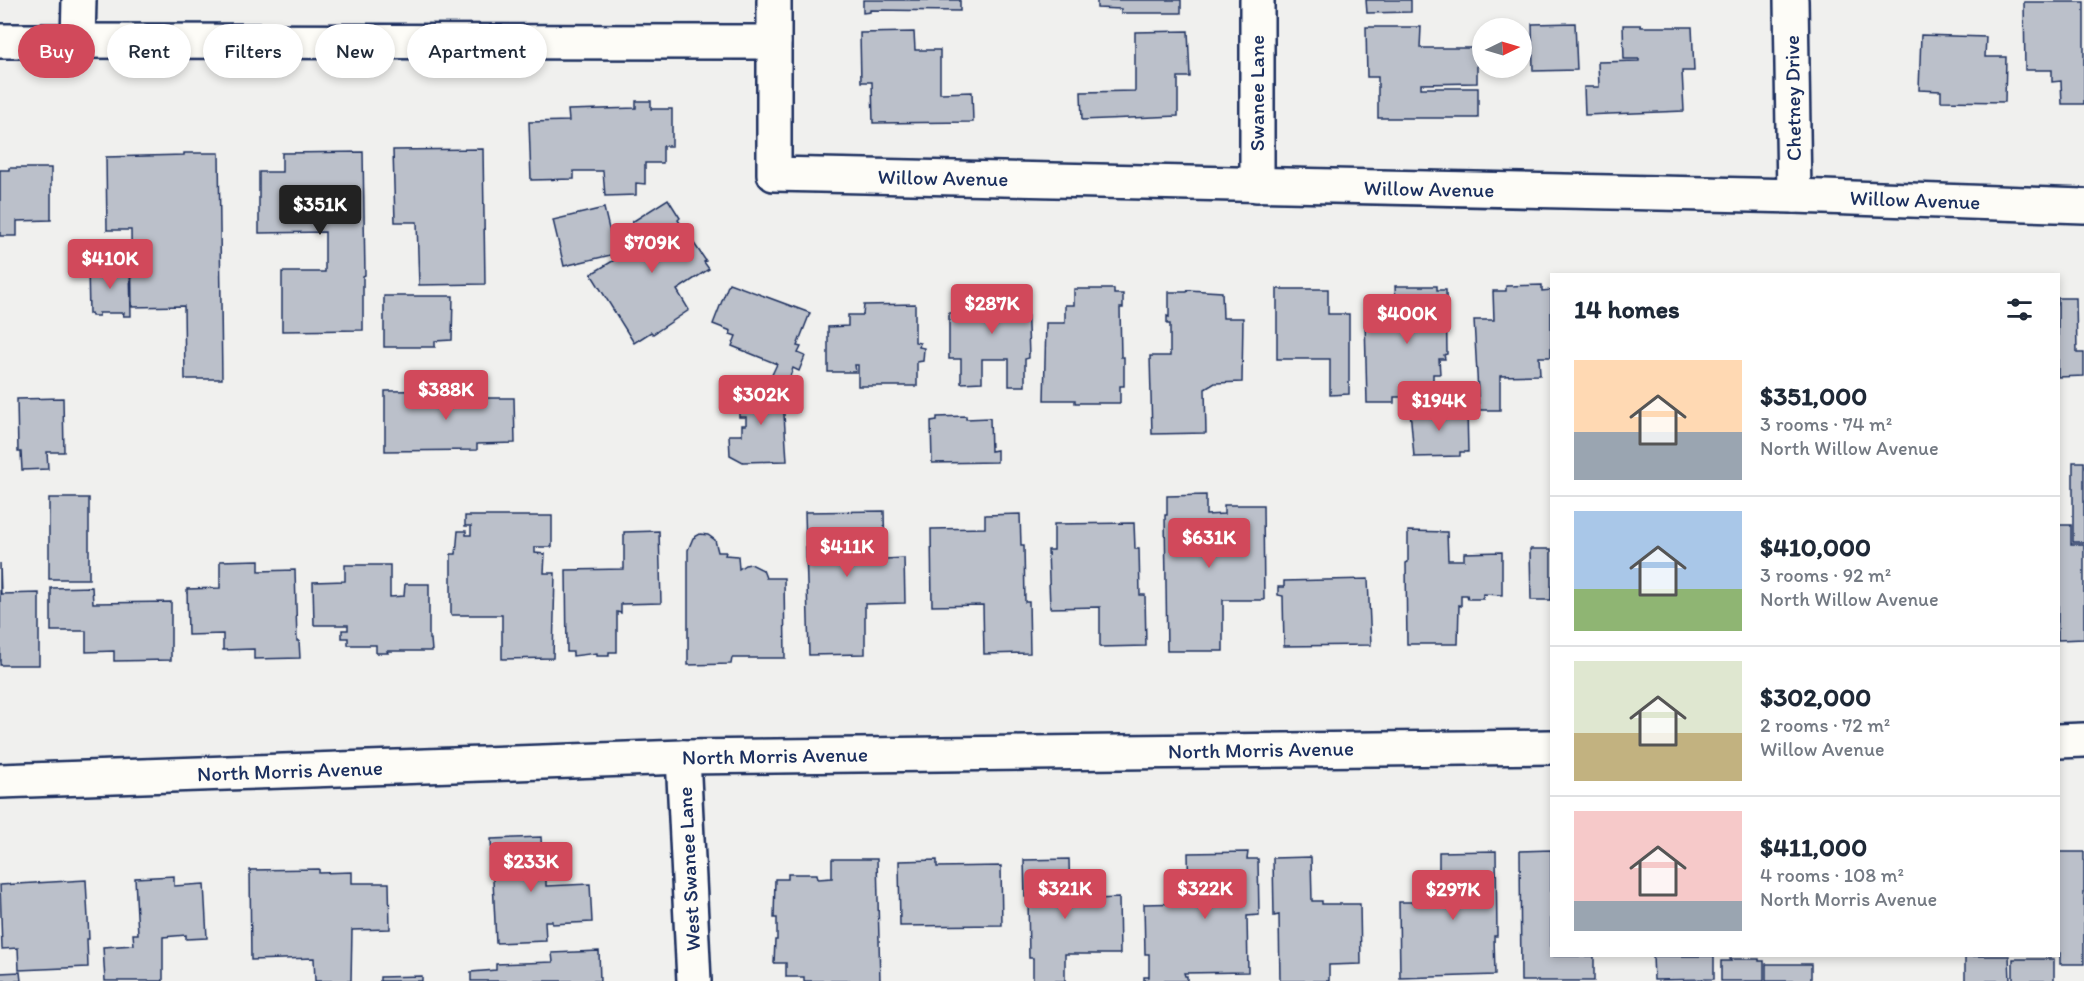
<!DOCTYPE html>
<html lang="en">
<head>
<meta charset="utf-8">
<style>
	body { margin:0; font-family:Itim,sans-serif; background:#f6f6f7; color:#1f2937; height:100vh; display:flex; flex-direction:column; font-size:22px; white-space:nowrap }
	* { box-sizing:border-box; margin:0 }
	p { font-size:20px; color:#747a83 }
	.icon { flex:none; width:33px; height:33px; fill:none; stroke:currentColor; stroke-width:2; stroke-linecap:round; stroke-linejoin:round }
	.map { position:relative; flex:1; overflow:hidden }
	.sheet { position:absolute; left:1550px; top:273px; width:510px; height:684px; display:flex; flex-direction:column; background:#fff; border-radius:0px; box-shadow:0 3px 9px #0003 }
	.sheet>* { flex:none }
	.top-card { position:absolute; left:18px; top:24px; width:570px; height:54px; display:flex; gap:12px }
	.needle { width:39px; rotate:85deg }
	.buttons { position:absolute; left:1472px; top:18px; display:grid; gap:12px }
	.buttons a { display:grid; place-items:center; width:60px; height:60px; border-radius:50%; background:#fff; box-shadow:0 3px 9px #0003; font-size:30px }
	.price { position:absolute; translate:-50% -51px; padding:0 14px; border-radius:6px; background:#d1495b; color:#fff; font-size:20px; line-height:39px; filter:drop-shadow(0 2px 3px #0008) }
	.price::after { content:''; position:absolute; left:50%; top:36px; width:18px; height:14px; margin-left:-9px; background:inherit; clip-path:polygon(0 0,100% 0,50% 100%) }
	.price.active { background:#222; color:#fff }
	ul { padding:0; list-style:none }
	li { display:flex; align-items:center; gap:18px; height:150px; padding:0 24px }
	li+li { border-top:2px solid #e0e1e3 }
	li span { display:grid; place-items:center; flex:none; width:168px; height:120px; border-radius:0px; color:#555 }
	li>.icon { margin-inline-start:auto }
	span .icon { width:72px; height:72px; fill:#fffc; stroke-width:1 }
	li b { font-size:26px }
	h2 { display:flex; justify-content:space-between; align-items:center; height:72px; padding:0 24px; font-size:26px }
	.chip { padding:0 21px; border-radius:27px; background:#fff; box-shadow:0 3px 9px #0003; font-size:21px; line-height:54px }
	.chip.active { background:#d1495b; color:#fff }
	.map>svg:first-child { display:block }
	.building { fill:#bbc0ca; stroke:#1b2f5e; stroke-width:1.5 }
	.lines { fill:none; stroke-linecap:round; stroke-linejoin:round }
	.minor-casing { stroke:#1b2f5e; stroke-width:38 }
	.minor { stroke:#fdfcf7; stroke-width:33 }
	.labels { text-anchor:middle; stroke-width:4.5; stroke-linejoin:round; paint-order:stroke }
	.street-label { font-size:21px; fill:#1b2f5e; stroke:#fdfcf7 }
</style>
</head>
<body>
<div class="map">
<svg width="2084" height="981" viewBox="0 0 2084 981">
	<rect width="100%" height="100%" fill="#f0f0ee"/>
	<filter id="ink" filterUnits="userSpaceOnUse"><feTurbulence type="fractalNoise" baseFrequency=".0167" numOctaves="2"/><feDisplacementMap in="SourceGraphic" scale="12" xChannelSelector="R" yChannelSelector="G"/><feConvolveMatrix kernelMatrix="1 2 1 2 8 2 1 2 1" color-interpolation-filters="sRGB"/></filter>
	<g filter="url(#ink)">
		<g class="building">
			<path d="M863 0H960V11L870 10V12L863 13Z"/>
			<path d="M1097 0H1181V13H1121V9L1097 8Z"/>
			<path d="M1366 0H1411V12L1367 13Z"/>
			<path d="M2024 2H2084V104H2062L2061 81 2052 82V70H2025Z"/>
			<path d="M1575 23 1577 70 1533 71 1532 24Z"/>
			<path d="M1623 25H1641V27H1692L1694 71H1682L1684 111 1585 115 1584 87H1599L1598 62 1639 61V59H1624Z"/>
			<path d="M1366 27H1421L1420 48H1477V83L1421 84V88H1478V118H1378V77H1367Z"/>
			<path d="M1188 31 1190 77H1178V116L1082 120 1081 92 1135 91V32Z"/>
			<path d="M914 32 915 50H940V93L972 92 973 122 873 123 872 82H861L860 33Z"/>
			<path d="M1921 35 1986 37 1985 57H2006L2005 102 1941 101V91L1919 90Z"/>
			<path d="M636 101H651V109H672V146H663V163H645V184L636 183V195L605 196 603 171H574V179L531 180 529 122 569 121 568 110 636 108Z"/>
			<path d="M483 149 485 284 419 285 417 222H395L393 150Z"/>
			<path d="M363 152 365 275 363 276V330L282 331V272H325V232L259 233V172H282V153Z"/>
			<path d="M184 153H219L222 379H185L184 306 132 307 131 230H107L106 157 184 155Z"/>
			<path d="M9 168H51V220L17 221V236H0V170H9Z"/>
			<path d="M668 199 680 218 678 220 706 261 704 262 709 269 677 290 689 310 653 334 651 332 634 343 591 274 626 253 624 251 643 239 632 222Z"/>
			<path d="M604 208 615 254 564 266 553 220Z"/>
			<path d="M88 266H130L131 316H123L124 313H99V316H92L91 313 89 314Z"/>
			<path d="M729 283 810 313 797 346 801 347 798 353 805 356 799 371 793 368 789 379 784 377 781 383 770 379 777 364 732 346 736 336 730 334 731 331 713 324Z"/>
			<path d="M1542 285V291L1551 290V357H1539L1540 375 1500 376V410H1479L1474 320H1494L1493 291H1506V286Z"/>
			<path d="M1395 286H1437V290H1446L1447 354 1444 355 1445 359H1439L1440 374H1433V397H1394V403H1367L1365 320 1386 319V303H1396Z"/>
			<path d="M1074 289H1114V294H1123V308H1120L1121 357H1124V386H1120V403H1075V400H1044L1046 323H1065V305H1074Z"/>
			<path d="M1277 289H1328V314H1349V394L1330 395V359H1277Z"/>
			<path d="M1018 290V295H1027L1029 358 1025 359V386H1009V359H982V382L961 383V359H949V313L978 312V291Z"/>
			<path d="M1188 290 1222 292 1223 318H1243L1242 382 1215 383 1205 389 1206 433 1152 434 1150 356H1170V324H1167V316L1169 317V292H1187Z"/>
			<path d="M384 296H453L452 340 435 341V347H384Z"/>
			<path d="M2058 298H2076L2077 353H2084V376L2058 377Z"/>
			<path d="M915 304V342L920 343 919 347 924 348 923 361 917 362V386H858V365H855L856 372H828V327L848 326V315H863L864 305Z"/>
			<path d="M782 384 787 461 743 462 730 455 729 435H742V425H746V417H739V405L745 404 746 386Z"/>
			<path d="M476 390V398H514L515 443 477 444V450L385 451V391Z"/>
			<path d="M63 398 64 452H47L48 469 22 470 21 452H18L17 399Z"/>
			<path d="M1459 408 1460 411 1467 410 1468 452H1460V456L1414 457 1410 409Z"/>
			<path d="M966 416V419L990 418 991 451 997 450V462L932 463 931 421 937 420V417Z"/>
			<rect x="2073" y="462" width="11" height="80"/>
			<path d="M1206 495V515L1224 514V505H1263L1264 600H1223V651H1167L1165 515H1167V496Z"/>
			<rect x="49" y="498" width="40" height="81"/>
			<path d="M884 511 885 559 904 558 905 603 865 604V654L809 655 805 512Z"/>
			<path d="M1020 514 1021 545H1024L1025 602H1029L1030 653 984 654 983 605 932 606 931 529 985 528V515Z"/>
			<path d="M465 516H552V547H535V553L545 554 544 573H555L553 658 502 659V615H451V554H456L458 531H466V535H471V526H465Z"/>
			<path d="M1134 523 1135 549H1139L1140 595H1145L1146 646 1100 647V607L1050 608 1048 550H1054V524Z"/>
			<path d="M2058 525H2071V544H2084V639L2058 640Z"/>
			<path d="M659 531 661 603 621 604V613L617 612V652H609V656H597V653L573 656V652H567L566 570 624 569V532Z"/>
			<path d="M1408 531 1447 532 1448 560H1464V553L1502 552V595L1483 594V599H1468L1467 595H1461V606L1459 605 1458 644H1407L1406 563 1408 562Z"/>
			<path d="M700 534 708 535 715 540 718 552H726L725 555 738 556 739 569 745 565 751 564 763 570 766 578H784L785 658H732L731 664 688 665V550L693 538Z"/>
			<path d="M1530 549H1551V600H1531Z"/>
			<path d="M259 560V571L295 570 297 641H299L300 658 254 659V649L223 650V634L188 635 187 589 220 588V561Z"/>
			<path d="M0 563 1 594 39 593V665H0Z"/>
			<path d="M345 565H390V597L404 596 405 584H429V639H431L432 651H387L388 653H376V645H348V638H342V630H348V625H314L313 582 345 581Z"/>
			<path d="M1368 579 1371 645 1284 646 1283 596 1278 595V587H1284V581Z"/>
			<path d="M92 587 93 603 171 602V660L114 661V651L86 652V631H51V588Z"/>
			<path d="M541 837 543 877 546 876V886L590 884 592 922 552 924V921H545L546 941 496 943 491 839Z"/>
			<path d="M1551 850V956H1594V981H1521L1520 851Z"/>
			<path d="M1496 851 1497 936H1494L1495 975 1400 978 1399 902H1439V852Z"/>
			<path d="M1248 852 1247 859H1258L1259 915 1247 916 1248 972 1184 973 1185 976H1187V981H1144V977H1149V954H1145L1144 904 1189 903 1188 853Z"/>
			<path d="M2058 852H2084V964H2060V953H2058Z"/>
			<path d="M1311 857 1312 901H1322V904H1360L1361 964 1329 965V981H1280L1279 915 1274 916 1273 858Z"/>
			<path d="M832 859H877L880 981H804V977H786V963H774L775 940H777V918H774L775 879H788V874H817L818 879 832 878Z"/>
			<path d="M1069 859 1070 900 1119 898 1120 954H1065V981H1033V958H1029L1028 897H1025L1024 860Z"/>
			<path d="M937 860V867L1001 866 1002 925 900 926 899 861Z"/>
			<path d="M319 869V873L352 872V883H389L390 929 352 930 351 981H315L314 958 251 960 250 870Z"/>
			<path d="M174 876V886L204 884 207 938 186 939V935L163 937V981H105L103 947 134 945 133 934H138L135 878Z"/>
			<path d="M86 880 89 939H87L88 967 19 970 18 948 2 949 0 885Z"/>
			<path d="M599 951 600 981H471V972L496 970V964L553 962 552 953Z"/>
			<path d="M1653 956H1714V979L1654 980Z"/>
			<path d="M1965 956H2009L2010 981H1965Z"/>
			<path d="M1730 959H1759V961H1764V981H1721V961H1731Z"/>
			<rect x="2013" y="959" width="41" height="22"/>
			<rect x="1766" y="964" width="45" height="17"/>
			<path d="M20 972 21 981H0V973Z"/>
			<path d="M422 976V981H380V977Z"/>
		</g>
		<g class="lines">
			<g class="minor-casing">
				<g id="minor">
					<path d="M774 0V174L1794 196 2084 206"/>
					<path d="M1791 0 1794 196"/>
					<path d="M0 41 774 42"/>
					<path d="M78 41 79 0"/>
					<path d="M1257 185V0"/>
					<path d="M2058 741 2084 740"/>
					<path d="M683 757 694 981"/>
					<path d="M0 781 683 757 1551 747"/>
				</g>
			</g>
			<use href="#minor" class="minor"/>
		</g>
	</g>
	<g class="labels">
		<g class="street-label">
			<text transform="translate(1257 93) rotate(-90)" y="7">Swanee Lane</text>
			<text transform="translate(1793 98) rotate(-91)" y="7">Chetney Drive</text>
			<text transform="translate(943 178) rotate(1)" y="7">Willow Avenue</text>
			<text transform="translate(1429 189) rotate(1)" y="7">Willow Avenue</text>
			<text transform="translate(1915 200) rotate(2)" y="7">Willow Avenue</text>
			<text transform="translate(1261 750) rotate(-1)" y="7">North Morris Avenue</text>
			<text transform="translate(775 756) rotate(-1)" y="7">North Morris Avenue</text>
			<text transform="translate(290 771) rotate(-2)" y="7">North Morris Avenue</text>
			<text transform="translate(689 869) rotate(-93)" y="7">West Swanee Lane</text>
		</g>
	</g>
</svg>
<div class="buttons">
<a><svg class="needle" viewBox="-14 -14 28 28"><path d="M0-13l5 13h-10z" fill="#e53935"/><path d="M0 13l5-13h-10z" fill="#747a83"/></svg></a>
</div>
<b class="price active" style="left:320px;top:236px">$351K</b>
<b class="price" style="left:652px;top:274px">$709K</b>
<b class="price" style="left:110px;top:290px">$410K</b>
<b class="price" style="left:992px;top:335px">$287K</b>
<b class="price" style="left:1407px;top:345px">$400K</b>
<b class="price" style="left:446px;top:421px">$388K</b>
<b class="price" style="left:761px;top:426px">$302K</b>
<b class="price" style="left:1439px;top:432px">$194K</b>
<b class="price" style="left:1209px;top:569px">$631K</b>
<b class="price" style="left:847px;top:578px">$411K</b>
<b class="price" style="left:531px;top:893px">$233K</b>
<b class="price" style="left:1065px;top:920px">$321K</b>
<b class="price" style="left:1205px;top:920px">$322K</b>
<b class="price" style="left:1453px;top:921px">$297K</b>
<div class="top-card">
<a class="chip active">Buy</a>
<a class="chip">Rent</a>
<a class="chip">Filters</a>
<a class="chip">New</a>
<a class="chip">Apartment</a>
</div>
<section class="sheet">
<h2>14 homes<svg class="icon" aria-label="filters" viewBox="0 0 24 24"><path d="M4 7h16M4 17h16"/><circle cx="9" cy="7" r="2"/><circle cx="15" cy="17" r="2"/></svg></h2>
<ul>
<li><span style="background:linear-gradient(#ffd9b3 60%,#9aa5b1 0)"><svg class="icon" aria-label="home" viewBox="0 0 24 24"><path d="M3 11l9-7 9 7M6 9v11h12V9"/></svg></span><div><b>$351,000</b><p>3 rooms · 74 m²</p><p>North Willow Avenue</p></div></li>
<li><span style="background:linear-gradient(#a9c7e8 65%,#8fb573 0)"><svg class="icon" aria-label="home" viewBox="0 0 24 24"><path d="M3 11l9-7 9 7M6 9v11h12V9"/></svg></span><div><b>$410,000</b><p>3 rooms · 92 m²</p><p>North Willow Avenue</p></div></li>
<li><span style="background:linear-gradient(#dfe7d0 60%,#c2b280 0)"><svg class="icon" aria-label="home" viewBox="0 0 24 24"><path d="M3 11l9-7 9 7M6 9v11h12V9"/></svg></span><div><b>$302,000</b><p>2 rooms · 72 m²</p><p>Willow Avenue</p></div></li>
<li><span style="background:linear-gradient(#f6c9c9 75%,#9aa5b1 0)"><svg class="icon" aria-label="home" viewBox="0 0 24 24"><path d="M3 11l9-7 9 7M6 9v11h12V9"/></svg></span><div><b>$411,000</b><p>4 rooms · 108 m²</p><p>North Morris Avenue</p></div></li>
</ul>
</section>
</div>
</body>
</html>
